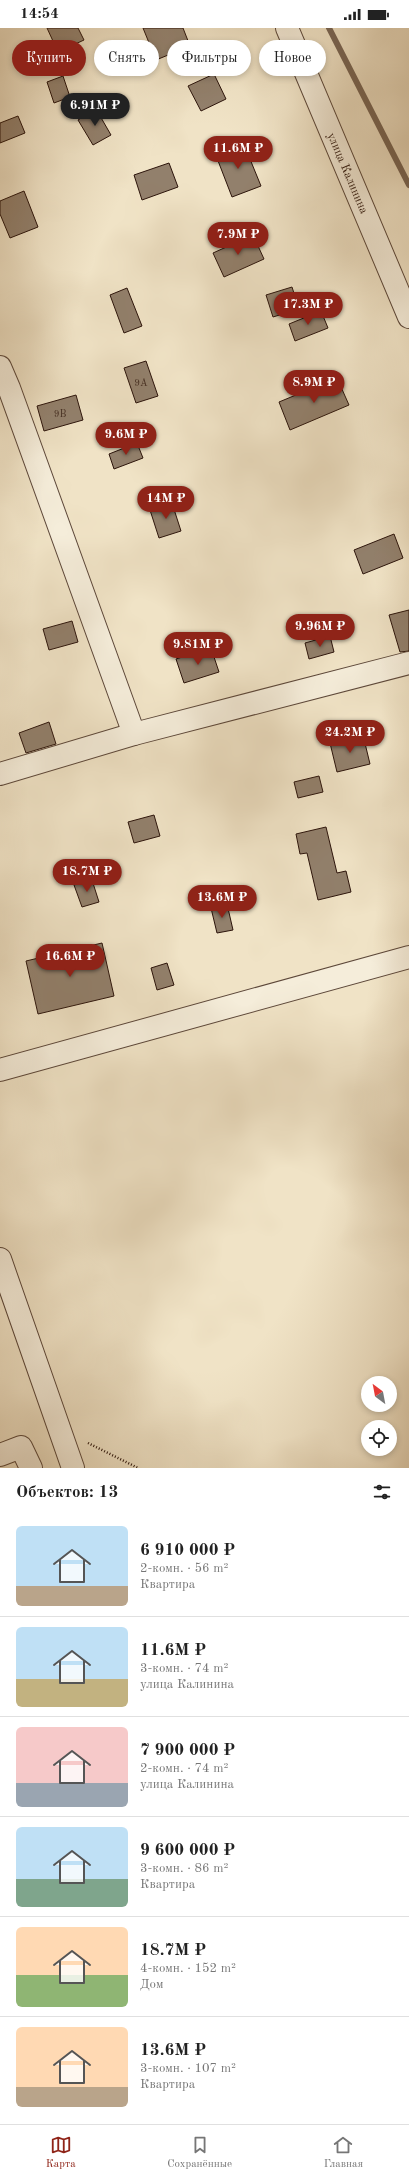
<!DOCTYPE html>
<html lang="ru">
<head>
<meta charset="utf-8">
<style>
	body { margin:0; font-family:"Old Standard TT",serif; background:#f6f6f6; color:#222; height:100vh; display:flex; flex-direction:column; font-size:15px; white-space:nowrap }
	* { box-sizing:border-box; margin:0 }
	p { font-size:13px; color:#767676 }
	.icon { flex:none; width:22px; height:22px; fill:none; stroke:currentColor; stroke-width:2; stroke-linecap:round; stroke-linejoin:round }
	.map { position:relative; height:1440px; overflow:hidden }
	.details { display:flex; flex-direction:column; background:#fff; flex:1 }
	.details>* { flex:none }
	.top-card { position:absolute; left:12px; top:12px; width:385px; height:36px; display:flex; gap:8px }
	.needle { width:26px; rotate:328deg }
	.fabs { position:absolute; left:361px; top:1348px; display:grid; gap:8px }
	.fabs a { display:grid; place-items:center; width:36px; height:36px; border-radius:50%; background:#fff; box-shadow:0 2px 6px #0003; font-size:20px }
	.price { position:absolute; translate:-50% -34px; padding:0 9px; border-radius:14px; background:#8f2418; color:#fff; font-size:13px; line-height:26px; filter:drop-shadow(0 1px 2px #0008) }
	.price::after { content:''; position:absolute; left:50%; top:24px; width:12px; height:9px; margin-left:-6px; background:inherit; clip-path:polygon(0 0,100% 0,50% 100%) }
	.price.on { background:#222; color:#fff }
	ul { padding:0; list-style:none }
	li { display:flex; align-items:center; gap:12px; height:100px; padding:0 16px }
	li+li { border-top:1px solid #e0e0e0 }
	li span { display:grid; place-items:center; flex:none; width:112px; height:80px; border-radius:6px; color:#555 }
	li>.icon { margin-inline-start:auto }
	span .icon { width:48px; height:48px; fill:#fffc; stroke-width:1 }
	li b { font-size:17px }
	h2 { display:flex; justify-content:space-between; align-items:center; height:48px; padding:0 16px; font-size:17px }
	.tag { padding:0 14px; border-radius:18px; background:#fff; box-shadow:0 2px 6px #0003; font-size:14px; line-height:36px }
	.tag.on { background:#8f2418; color:#fff }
	.status { display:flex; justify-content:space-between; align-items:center; height:28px; padding:0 20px; background:#fff; direction:ltr }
	.status svg { height:11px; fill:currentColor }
	.menu { display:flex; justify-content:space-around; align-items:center; height:56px; border-top:1px solid #e0e0e0; background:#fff; font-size:11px; color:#767676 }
	.menu a { display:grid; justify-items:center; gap:2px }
	.menu .on { color:#8f2418 }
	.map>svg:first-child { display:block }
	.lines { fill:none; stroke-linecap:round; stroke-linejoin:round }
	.stream { stroke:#796655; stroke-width:6 }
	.building { fill:#92806c; stroke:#2c140b }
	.minor-casing { stroke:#5d483a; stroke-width:24 }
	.path { stroke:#2c140b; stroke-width:2.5; stroke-dasharray:1 2; stroke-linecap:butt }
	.minor { stroke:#f5edda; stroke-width:22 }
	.labels { text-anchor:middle; stroke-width:3; stroke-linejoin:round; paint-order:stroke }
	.number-label { font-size:10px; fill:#462f23 }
	.street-label { font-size:12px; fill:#2c140b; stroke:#f5edda }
</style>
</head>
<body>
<div class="status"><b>14:54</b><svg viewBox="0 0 49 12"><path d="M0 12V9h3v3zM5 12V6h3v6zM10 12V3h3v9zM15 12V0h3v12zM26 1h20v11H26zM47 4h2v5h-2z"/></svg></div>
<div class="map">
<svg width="409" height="1440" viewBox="0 0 409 1440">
	<rect width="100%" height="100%" fill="#f0e3c6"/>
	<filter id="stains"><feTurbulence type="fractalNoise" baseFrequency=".005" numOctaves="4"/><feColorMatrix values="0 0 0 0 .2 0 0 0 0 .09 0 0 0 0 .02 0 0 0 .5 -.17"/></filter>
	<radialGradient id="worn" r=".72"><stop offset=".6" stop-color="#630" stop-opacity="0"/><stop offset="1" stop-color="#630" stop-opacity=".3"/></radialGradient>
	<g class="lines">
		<path class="stream" d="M329 0 409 157"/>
	</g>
	<g class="building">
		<path d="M47 0H78L84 12 58 24Z"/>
		<path d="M143 0H183L190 18 156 32Z"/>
		<path d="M214 46 226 71 201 83 188 58Z"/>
		<path d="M63 48 70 69 54 75 47 54Z"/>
		<path d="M96 81 111 107 93 117 78 92Z"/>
		<path d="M18 88 25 105 0 115V95Z"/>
		<path d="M243 114 261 158 232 169 215 125Z"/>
		<path d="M169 135 178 159 142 172 134 147Z"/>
		<path d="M24 163 38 199 10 210 0 186V173Z"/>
		<path d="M253 207 264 231 224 249 213 225Z"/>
		<path d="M292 259 299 281 273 289 266 267Z"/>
		<path d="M127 260 142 298 124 305 110 267Z"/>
		<path d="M321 283 328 300 295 313 289 296Z"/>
		<path d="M146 333 158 368 136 375 124 340Z"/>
		<path d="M337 350 349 377 290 402 279 374Z"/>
		<path d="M76 367 83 392 44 403 37 378Z"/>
		<path d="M137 415 143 430 114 441 109 426Z"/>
		<path d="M172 475 181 503 159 510 150 482Z"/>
		<path d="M394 506 403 530 363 546 354 522Z"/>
		<path d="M409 582V623L400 624 389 587Z"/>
		<path d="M72 593 78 614 49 622 43 601Z"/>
		<path d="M330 608 334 624 309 631 305 615Z"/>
		<path d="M211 620 219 644 184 655 176 631Z"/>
		<path d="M49 694 56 716 26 725 19 705Z"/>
		<path d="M363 707 370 736 337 744 330 715Z"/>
		<path d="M319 748 323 764 298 770 294 754Z"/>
		<path d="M154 787 160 808 134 815 128 794Z"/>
		<path d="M326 799 337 845 346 843 351 864 318 872 307 825 300 826 296 806Z"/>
		<path d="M92 852 99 874 82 879 74 857Z"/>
		<path d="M227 876 233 902 217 905 211 880Z"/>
		<path d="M102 915 114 968 38 986 26 933Z"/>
		<path d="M167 935 174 957 157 962 151 940Z"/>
	</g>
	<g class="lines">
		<g class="minor-casing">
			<g id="minor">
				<path d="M287 0 409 289"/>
				<path d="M0 339 9 360 134 706"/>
				<path d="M0 746 134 706 409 635"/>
				<path d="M0 1042 409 929"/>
				<path d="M0 1231 73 1440"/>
				<path d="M0 1427 21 1419 31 1440"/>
			</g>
		</g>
		<path class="path" d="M88 1415 138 1440"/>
		<use href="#minor" class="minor"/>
	</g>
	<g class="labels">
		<g class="number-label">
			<text x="141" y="358">9А</text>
			<text x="60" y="389">9В</text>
		</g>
		<g class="street-label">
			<text transform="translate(348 145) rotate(67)" y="4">улица Калинина</text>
		</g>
	</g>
	<rect width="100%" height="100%" filter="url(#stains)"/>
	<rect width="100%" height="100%" fill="url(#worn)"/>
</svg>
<div class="fabs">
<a><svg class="needle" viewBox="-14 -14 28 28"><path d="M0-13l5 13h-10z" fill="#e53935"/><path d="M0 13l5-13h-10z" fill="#767676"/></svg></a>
<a><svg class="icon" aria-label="locate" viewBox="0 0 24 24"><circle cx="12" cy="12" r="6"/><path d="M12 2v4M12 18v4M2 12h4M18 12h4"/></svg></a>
</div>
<b class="price on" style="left:95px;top:99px">6.91M ₽</b>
<b class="price" style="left:238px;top:142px">11.6M ₽</b>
<b class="price" style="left:238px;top:228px">7.9M ₽</b>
<b class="price" style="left:308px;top:298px">17.3M ₽</b>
<b class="price" style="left:314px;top:376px">8.9M ₽</b>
<b class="price" style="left:126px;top:428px">9.6M ₽</b>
<b class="price" style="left:166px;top:492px">14M ₽</b>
<b class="price" style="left:320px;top:620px">9.96M ₽</b>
<b class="price" style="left:198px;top:638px">9.81M ₽</b>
<b class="price" style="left:350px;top:726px">24.2M ₽</b>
<b class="price" style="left:87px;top:865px">18.7M ₽</b>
<b class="price" style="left:222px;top:891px">13.6M ₽</b>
<b class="price" style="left:70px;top:950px">16.6M ₽</b>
<div class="top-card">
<a class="tag on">Купить</a>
<a class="tag">Снять</a>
<a class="tag">Фильтры</a>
<a class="tag">Новое</a>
</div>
</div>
<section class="details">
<h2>Объектов: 13<svg class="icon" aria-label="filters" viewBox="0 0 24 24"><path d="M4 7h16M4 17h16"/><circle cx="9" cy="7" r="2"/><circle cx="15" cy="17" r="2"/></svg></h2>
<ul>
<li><span style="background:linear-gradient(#bfe0f5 75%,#b9a48a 0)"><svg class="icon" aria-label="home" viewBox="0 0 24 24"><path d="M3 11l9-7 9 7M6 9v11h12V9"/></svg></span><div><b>6 910 000 ₽</b><p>2-комн. · 56 m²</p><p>Квартира</p></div></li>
<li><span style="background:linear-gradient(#bfe0f5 65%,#c2b280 0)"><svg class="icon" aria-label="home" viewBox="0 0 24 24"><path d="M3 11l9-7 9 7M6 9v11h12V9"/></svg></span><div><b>11.6M ₽</b><p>3-комн. · 74 m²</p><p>улица Калинина</p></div></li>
<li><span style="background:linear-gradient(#f6c9c9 70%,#9aa5b1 0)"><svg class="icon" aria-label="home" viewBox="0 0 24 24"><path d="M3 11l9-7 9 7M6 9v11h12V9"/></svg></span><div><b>7 900 000 ₽</b><p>2-комн. · 74 m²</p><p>улица Калинина</p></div></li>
<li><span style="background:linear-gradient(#bfe0f5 65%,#7fa58c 0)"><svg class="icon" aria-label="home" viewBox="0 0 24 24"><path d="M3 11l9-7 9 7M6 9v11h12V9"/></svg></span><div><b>9 600 000 ₽</b><p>3-комн. · 86 m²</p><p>Квартира</p></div></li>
<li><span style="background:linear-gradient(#ffd9b3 60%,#8fb573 0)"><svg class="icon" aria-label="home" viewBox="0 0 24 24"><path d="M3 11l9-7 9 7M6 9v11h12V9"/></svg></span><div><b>18.7M ₽</b><p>4-комн. · 152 m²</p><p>Дом</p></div></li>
<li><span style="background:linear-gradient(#ffd9b3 75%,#b9a48a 0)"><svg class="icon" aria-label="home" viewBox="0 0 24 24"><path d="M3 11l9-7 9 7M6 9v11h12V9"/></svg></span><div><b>13.6M ₽</b><p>3-комн. · 107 m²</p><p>Квартира</p></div></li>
</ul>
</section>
<nav class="menu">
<a class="on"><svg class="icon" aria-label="map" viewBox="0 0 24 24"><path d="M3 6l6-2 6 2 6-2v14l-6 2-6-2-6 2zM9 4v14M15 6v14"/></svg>Карта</a>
<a><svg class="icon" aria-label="saved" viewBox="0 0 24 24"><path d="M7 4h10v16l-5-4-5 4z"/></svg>Сохранённые</a>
<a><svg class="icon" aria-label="home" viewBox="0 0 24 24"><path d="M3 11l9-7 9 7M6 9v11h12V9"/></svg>Главная</a>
</nav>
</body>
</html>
